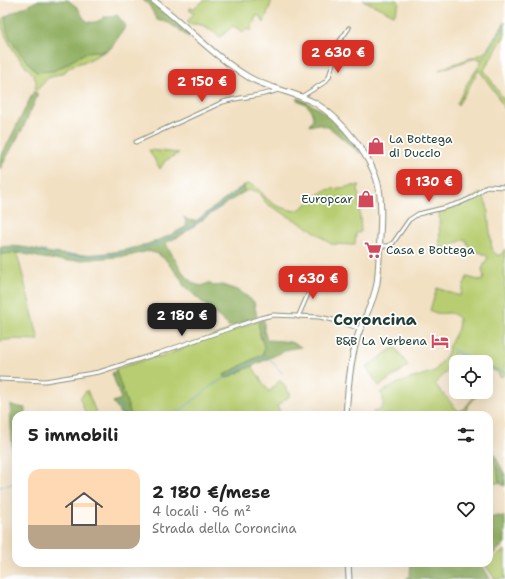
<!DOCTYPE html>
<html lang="it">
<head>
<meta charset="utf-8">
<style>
	body { margin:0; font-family:"Shantell Sans",sans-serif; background:#f6f6f6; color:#222; height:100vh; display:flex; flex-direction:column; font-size:15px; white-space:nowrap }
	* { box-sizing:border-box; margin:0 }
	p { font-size:13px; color:#767676 }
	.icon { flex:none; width:22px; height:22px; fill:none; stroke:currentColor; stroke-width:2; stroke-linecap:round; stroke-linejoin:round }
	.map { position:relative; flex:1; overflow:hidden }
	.drawer { position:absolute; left:12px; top:411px; width:481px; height:156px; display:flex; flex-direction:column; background:#fff; border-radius:12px; box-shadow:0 4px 16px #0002 }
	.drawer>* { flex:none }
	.fabs { position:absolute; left:449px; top:355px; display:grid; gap:8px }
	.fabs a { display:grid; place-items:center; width:44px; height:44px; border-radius:8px; background:#fff; box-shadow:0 4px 16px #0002; font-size:20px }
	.price { position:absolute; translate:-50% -34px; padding:0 9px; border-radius:8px; background:#d93025; color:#fff; font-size:13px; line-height:26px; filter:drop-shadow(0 1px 2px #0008) }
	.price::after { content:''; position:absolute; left:50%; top:24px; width:12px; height:9px; margin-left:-6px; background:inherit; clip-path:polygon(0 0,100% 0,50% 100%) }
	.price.on { background:#222; color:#fff }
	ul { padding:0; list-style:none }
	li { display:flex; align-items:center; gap:12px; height:100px; padding:0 16px }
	li span { display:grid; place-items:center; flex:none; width:112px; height:80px; border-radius:12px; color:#555 }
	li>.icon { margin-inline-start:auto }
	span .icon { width:48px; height:48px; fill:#fffc; stroke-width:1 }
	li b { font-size:17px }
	h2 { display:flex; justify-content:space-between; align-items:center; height:48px; padding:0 16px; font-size:17px }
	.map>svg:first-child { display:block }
	.green { fill:#b8cd71; stroke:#6c8552 }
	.forest { fill:#92b063; stroke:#58764c }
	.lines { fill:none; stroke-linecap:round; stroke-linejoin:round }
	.stream { stroke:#5aa3d1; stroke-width:1 }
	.minor-casing { stroke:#888e7b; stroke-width:5 }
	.primary-casing { stroke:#888e7b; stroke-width:7 }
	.minor { stroke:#fff; stroke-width:3 }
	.primary { stroke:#fff; stroke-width:5 }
	.labels { text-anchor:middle; stroke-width:3.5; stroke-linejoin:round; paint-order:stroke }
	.poi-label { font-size:12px; fill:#1f3d34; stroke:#fff; text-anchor:start }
	.district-label { font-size:16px; font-weight:bold; fill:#1f3d34; stroke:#fff }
</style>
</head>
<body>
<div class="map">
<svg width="505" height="579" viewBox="0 0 505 579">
	<rect width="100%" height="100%" fill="#fff"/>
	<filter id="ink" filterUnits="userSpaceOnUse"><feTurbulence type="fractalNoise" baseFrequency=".025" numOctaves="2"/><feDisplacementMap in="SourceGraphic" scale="8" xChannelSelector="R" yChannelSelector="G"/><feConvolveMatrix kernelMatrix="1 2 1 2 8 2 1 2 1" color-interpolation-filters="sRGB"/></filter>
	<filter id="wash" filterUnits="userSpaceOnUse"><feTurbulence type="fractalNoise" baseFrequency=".012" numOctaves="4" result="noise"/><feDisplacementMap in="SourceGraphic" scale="16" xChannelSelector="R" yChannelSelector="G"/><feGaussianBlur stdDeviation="0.9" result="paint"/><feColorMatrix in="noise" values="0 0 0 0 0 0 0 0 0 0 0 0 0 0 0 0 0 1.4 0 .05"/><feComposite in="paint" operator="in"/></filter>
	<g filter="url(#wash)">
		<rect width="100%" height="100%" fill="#f2e0c2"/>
		<g class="green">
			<path d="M205 0H272L264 23 260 16H256L251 31 248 28 243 32 233 26 220 37C210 29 204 23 190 24L188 22V20L194 13 192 11H190V8H194Z"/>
			<path d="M363 0H398L399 4 394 15Z"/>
			<path d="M6 16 5 23 53 71 65 65 85 53 93 51 101 52 111 48 89 60 74 65 67 69 65 72 48 78 37 90 35 89C35 88 36 83 36 83 36 76 30 71 26 67 17 56 0 33 2 19Z"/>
			<path d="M505 22V35L484 70 505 101V109L495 92 479 70 458 105 457 104 466 85 479 66 482 59H473L439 70 451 65 482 54 486 51Z"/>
			<path d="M149 150 179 153 165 161 160 169Z"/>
			<path d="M248 184C260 186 262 196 271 202 277 207 287 209 295 211L300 209 325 190 360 185 358 188 361 232 356 233 355 245 331 244 311 229 267 204 260 195 256 191 249 190 244 192V185Z"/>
			<path d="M480 193 484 198 487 205 492 250 497 255H501L505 249V375L500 377 498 372 486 367V362H474L453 353 452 366 435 384 457 410 460 411 464 409 478 392H480L467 407 466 415H373V412L381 409 383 405V396L380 393 398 383 435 371 448 353 449 346 458 329 459 320C451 306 442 319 430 310L437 288 460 296 467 277 482 281 484 277 482 269 488 257 480 252 473 253 465 239 440 250 439 212 466 203Z"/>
			<path d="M10 253H20L18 255V257L39 340 13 339 0 341V254Z"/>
			<path d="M259 321 260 336 265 349 263 354 224 375 227 378 252 366 269 392 280 380 291 395 277 406 282 415H180L177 410 172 415H131L115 369 158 356 159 358 218 334Z"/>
			<path d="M395 347 408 366 379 386 366 367Z"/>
			<path d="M87 390 97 415H86L80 398Z"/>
			<path d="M489 451 497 466 499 483H489Z"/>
			<path d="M505 550V579H495L485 565Z"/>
		</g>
		<g class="forest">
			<path d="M39 0H68C71 3 75 5 78 8 80 11 81 14 83 17 88 25 98 23 104 17H112L117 15 126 26 111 48 101 52 93 51 85 53 65 65 53 71 36 72C24 57 2 37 6 16Z"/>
			<path d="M143 0H149L165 12 191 36 190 38 169 23 157 20 149 5Z"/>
			<path d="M34 91 37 93V97L23 128 0 169V159Z"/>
			<path d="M298 98C329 112 342 127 361 154L330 128 318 124 309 126 313 118C311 107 307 104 297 100Z"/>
			<path d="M244 185V192L216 210 180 236 167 242 166 244 183 273 194 284 202 286 208 283 214 286 222 285 240 291 254 302 257 317 230 327 183 285 181 279 166 260 158 254 148 251 128 256 68 261 43 258 20 253 0 254V247C7 246 14 246 21 247 31 248 41 251 51 253 97 259 148 250 187 226L184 217 188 220 196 221Z"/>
			<path d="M264 320V331L267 340C279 341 291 340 301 347L289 349 226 378 224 375 263 354C267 344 257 333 259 321Z"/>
			<path d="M116 371 131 415H121L113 402 121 399 112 373Z"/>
			<path d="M10 405 25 408V415H16V451L12 449Z"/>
			<path d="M489 444 505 475V486L499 483C499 465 489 459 489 444Z"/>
			<path d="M498 516 504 517 505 519V543L489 558V518Z"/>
			<path d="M411 563H483L482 565 490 579H406L410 575Z"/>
		</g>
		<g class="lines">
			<g class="stream">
				<path d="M484 58 505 26"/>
				<path d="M0 250H19L59 256"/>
				<path d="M63 256C105 257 145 253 181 232 202 220 222 204 241 189"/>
				<path d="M452 349 479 362"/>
				<path d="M486 365 505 373"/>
				<path d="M118 402 125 415"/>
				<path d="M175 415 214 384 261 358 266 356 270 359 282 373"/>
				<path d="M0 487 16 483"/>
			</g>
		</g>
	</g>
	<g filter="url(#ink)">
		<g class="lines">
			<g class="minor-casing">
				<g id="minor">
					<path d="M301 97 325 82 329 77 339 42 349 28"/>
					<path d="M136 142 223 102C241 96 261 97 278 90"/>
					<path d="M379 246H388L393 243 409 220 418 214 447 207 460 203 471 198 487 186 505 187"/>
					<path d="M298 317 315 278"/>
					<path d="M0 379 45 381 99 372 159 353 260 318 273 315 319 317 338 321 360 329"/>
				</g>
			</g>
			<g class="primary-casing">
				<g id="primary">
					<path d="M153 0C186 25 214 57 250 78 270 89 294 92 315 103 341 118 374 159 379 189 382 205 381 221 380 237 379 253 379 268 377 283 374 302 364 317 358 335 350 361 348 388 346 415"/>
					<path d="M348 563 349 579"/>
				</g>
			</g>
			<use href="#minor" class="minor"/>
			<use href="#primary" class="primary"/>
		</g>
	</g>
	<defs>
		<g id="shop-bare" transform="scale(1.38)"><path d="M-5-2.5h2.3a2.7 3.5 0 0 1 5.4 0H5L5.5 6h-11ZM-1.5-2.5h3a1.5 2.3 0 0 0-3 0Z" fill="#d1495b" stroke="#fff" stroke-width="2.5" paint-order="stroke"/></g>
		<g id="supermarket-bare" transform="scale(1.38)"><path d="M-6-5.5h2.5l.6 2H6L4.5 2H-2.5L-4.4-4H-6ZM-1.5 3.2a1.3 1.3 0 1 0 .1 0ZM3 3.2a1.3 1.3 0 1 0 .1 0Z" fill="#d1495b" stroke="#fff" stroke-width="2.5" paint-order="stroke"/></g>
		<g id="hotel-bare" transform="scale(1.38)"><path d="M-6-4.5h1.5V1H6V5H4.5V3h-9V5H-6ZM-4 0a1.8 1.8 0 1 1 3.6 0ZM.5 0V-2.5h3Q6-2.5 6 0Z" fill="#d1495b" stroke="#fff" stroke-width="2.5" paint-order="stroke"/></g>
	</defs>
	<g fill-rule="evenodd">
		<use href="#shop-bare" x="376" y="146"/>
		<use href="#shop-bare" x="366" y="199"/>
		<use href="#supermarket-bare" x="373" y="250"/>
		<use href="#hotel-bare" x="440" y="341"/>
	</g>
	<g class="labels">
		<g class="poi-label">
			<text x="389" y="143">La Bottega<tspan x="389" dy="14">di Duccio</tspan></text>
			<text x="353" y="203" text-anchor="end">Europcar</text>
			<text x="386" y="254">Casa e Bottega</text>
			<text x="427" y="345" text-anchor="end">B&amp;B La Verbena</text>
		</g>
		<g class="district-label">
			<text x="375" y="325">Coroncina</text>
		</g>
	</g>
</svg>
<div class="fabs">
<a><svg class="icon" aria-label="locate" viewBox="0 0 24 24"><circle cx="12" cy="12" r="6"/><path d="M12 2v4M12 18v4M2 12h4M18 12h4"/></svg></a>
</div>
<b class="price" style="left:338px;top:74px">2 630 €</b>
<b class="price" style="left:202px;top:103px">2 150 €</b>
<b class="price" style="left:429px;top:203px">1 130 €</b>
<b class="price" style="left:313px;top:300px">1 630 €</b>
<b class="price on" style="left:182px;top:337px">2 180 €</b>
<section class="drawer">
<h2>5 immobili<svg class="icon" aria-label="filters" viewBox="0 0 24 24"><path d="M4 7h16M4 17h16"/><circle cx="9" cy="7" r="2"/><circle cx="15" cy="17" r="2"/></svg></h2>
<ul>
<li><span style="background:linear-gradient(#ffd9b3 70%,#b9a48a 0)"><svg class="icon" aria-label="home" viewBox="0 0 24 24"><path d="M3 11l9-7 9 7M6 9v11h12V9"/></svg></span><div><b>2 180 €/mese</b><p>4 locali · 96 m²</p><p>Strada della Coroncina</p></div><svg class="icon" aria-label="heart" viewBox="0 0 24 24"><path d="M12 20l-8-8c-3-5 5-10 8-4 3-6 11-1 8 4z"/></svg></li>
</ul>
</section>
</div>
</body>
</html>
